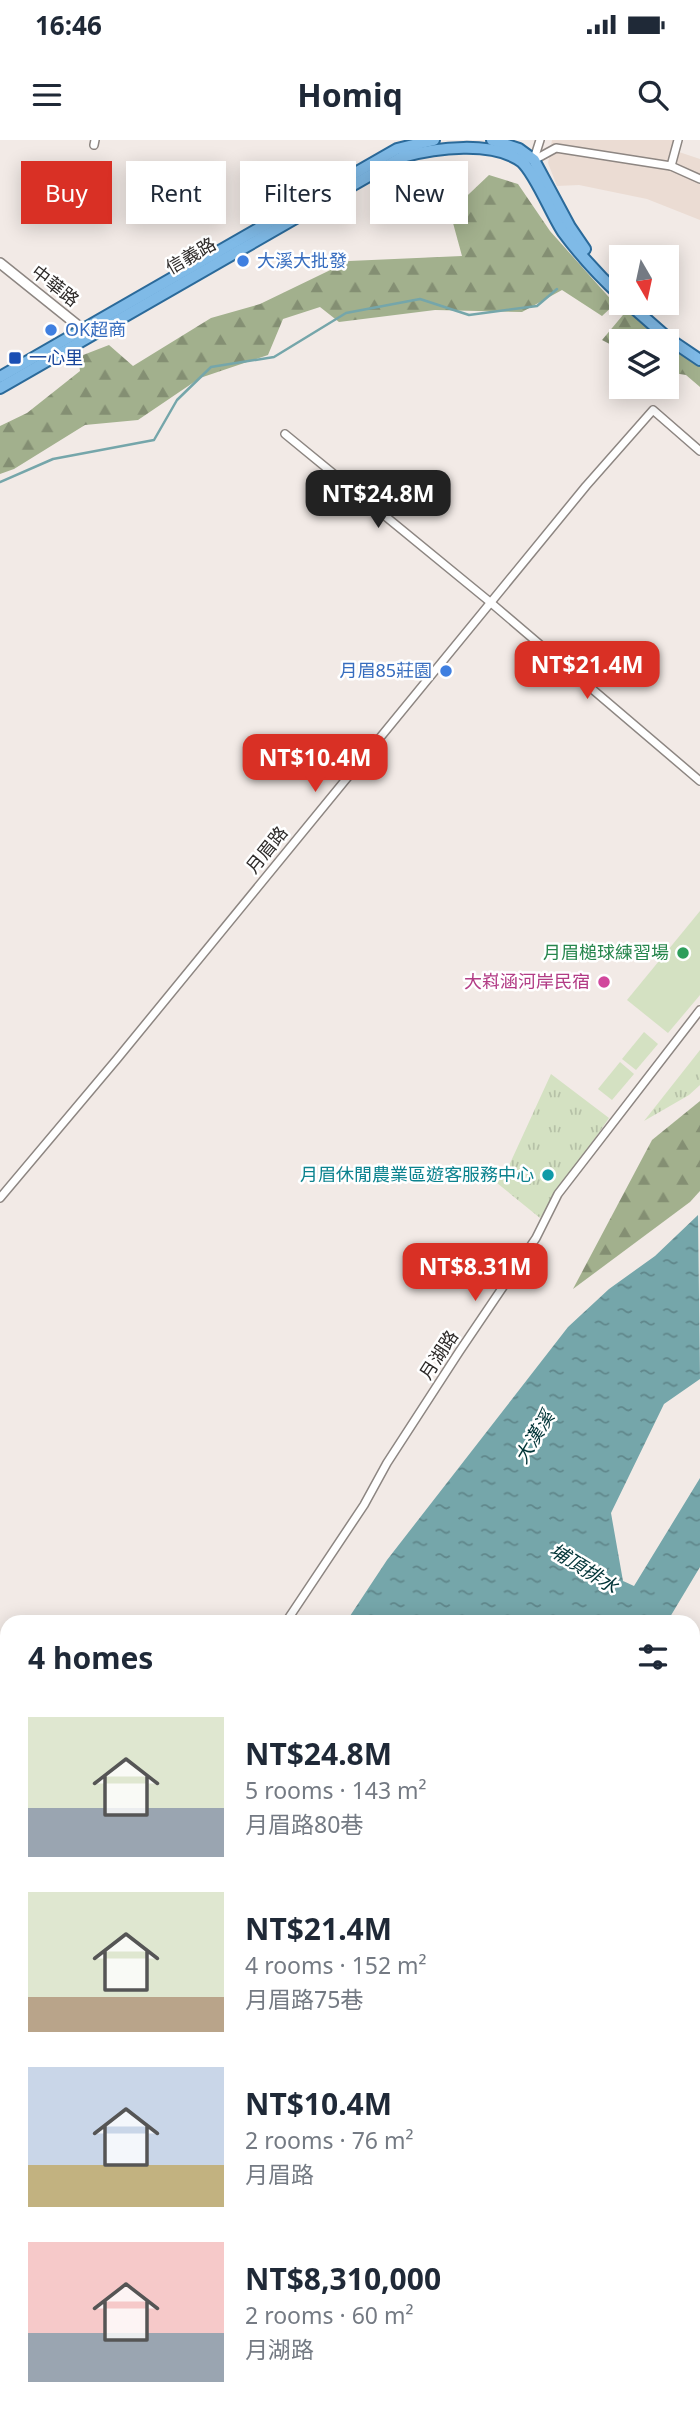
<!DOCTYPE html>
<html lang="en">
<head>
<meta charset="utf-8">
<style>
	body { margin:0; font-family:"Noto Sans","Noto Sans TC",sans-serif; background:#f2f2f3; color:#1f2937; height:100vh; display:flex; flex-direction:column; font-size:26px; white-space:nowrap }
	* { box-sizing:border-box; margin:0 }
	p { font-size:23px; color:#747a83 }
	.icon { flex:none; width:38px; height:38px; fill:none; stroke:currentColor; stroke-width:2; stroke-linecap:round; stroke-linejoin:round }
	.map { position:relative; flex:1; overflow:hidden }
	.sheet { position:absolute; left:0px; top:1475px; width:700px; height:800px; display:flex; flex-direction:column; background:#fff; border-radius:21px 21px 0 0; box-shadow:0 4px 18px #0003 }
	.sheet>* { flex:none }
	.hud { position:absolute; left:21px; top:21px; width:658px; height:63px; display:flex; gap:14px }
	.needle { width:46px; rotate:171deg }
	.buttons { position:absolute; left:609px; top:105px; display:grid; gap:14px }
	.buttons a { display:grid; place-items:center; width:70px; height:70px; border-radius:0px; background:#fff; box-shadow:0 4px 18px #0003; font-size:35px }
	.price { position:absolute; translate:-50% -60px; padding:0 16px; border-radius:14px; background:#d93025; color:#fff; font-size:23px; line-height:46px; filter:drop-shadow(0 2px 4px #0008) }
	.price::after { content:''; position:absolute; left:50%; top:42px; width:21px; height:16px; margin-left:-10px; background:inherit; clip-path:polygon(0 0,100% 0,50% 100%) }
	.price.on { background:#222; color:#fff }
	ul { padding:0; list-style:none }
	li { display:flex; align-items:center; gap:21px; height:175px; padding:0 28px }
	li span { display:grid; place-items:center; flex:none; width:196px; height:140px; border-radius:0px; color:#555 }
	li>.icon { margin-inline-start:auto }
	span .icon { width:84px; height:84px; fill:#fffc; stroke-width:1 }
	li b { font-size:30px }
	h2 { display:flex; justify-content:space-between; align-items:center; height:84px; padding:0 28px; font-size:30px }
	.chip { padding:0 24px; border-radius:0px; background:#fff; box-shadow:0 4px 18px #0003; font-size:24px; line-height:63px }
	.chip.on { background:#d93025; color:#fff }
	.status { display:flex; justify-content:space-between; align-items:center; height:49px; padding:0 35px; background:#fff; direction:ltr }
	.status svg { height:19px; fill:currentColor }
	header { display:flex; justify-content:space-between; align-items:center; height:91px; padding:0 28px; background:#fff; font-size:32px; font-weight:700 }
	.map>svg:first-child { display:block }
	.built { fill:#ebdcd3 }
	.grass { fill:#d4e1c2 }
	.forest { fill:url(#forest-firs) }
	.park { fill:url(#park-tufts) }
	.water { fill:url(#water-ripples) }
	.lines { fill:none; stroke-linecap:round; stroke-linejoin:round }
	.stream { stroke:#75a6aa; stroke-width:2.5 }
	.minor-casing { stroke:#8d8682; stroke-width:10 }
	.tertiary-casing { stroke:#8d8682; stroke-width:12 }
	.primary-casing { stroke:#2b6a9a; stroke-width:14 }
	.minor { stroke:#fff; stroke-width:7 }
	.tertiary { stroke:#fff; stroke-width:9 }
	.primary { stroke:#7fbae7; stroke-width:10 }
	.shop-dot { fill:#3f7fe0; stroke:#fff; stroke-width:2.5 }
	.transit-dot { fill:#1a4fb4; stroke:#fff; stroke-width:2.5 }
	.leisure-dot { fill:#2e9e5b; stroke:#fff; stroke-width:2.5 }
	.hotel-dot { fill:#d1479c; stroke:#fff; stroke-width:2.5 }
	.culture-dot { fill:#0f9aa8; stroke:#fff; stroke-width:2.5 }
	.labels { text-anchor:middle; stroke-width:5; stroke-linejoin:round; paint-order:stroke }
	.street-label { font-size:18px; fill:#2e2b2a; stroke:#fff }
	.shop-label { font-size:18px; fill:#366cbe; stroke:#fff; text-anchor:start }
	.transit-label { font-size:18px; fill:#164399; stroke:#fff; text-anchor:start }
	.leisure-label { font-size:18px; fill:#27864d; stroke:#fff; text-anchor:end }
	.hotel-label { font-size:18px; fill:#b23c85; stroke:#fff; text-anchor:end }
	.culture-label { font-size:18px; fill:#0d838f; stroke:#fff; text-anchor:end }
	.water-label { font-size:19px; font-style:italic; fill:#013437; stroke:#fff }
</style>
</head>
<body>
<div class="status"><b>16:46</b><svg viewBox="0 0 49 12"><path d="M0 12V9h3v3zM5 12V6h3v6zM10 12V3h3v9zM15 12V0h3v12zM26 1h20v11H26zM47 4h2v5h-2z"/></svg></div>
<header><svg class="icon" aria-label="menu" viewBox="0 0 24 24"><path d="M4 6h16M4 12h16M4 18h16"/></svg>Homiq<svg class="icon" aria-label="search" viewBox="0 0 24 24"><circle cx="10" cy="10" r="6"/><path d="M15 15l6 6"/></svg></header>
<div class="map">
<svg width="700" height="2274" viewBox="0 0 700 2274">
	<defs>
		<pattern id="forest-firs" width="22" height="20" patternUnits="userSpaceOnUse" patternTransform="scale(1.75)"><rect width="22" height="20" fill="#a2b08d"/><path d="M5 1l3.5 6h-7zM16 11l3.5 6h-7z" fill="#848f73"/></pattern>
		<pattern id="park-tufts" width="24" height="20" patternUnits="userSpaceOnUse" patternTransform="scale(1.75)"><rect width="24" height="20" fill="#d4e1c2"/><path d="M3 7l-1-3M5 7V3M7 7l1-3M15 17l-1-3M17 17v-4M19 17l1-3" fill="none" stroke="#b6c1a7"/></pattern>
		<pattern id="water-ripples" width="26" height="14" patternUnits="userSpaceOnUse" patternTransform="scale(1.75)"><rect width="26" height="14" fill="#75a6aa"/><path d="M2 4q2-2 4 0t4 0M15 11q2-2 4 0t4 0" fill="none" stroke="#60878b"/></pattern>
	</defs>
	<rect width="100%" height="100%" fill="#f2eae6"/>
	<path class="built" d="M552 0H674L673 10 700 19V80L647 59 579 45 557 46 548 23Z"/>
	<g class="grass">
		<path d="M700 771V855L668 893 627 860Z"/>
		<path d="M644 892 658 904 636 930 622 919Z"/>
		<path d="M620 922 634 934 612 960 598 949Z"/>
	</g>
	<g class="forest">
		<path d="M489 35 518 44 550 91 615 164 602 176 562 150 522 172 435 170 339 182 320 167 283 179 268 215 200 238 138 280 85 285 14 329 0 334V286L27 273 80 231 78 217 109 205 133 226 211 178 260 164 349 121 462 116 450 72Z"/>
		<path d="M628 169 700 221V247L686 235 667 232V201H621V210L602 200Z"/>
		<path d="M700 961V1051L690 1062 573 1149 652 1000Z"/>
		<path d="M7 1807V1847L0 1851V1815Z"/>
		<path d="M700 1851V1943L693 1949V1878Z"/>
		<path d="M505 2268H545L543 2274H504Z"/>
	</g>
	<g class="park">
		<path d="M700 910V945L689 955 644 981Z"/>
		<path d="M551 934 609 978 540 1078 497 1043 507 1030Z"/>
		<path d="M700 1706V1866L693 1882V1713Z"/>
		<path d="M354 2268H468L470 2274H349Z"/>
	</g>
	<g class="water">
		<path d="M698 1075 700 1239 664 1264 611 1373 623 1441 634 1446 700 1338V1427L667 1482H346L387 1420 568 1187 609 1149 655 1116Z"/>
		<path d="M693 1683H700V1755L693 1756Z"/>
		<path d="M7 2058V2136L0 2145V2066Z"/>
	</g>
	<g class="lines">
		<g class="stream">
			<path d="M0 342 53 319 154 300 177 260 211 227 274 217 346 173 420 159 469 175 537 166 557 149"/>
			<path d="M693 1638 700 1633"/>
			<path d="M29 2274 34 2268"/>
		</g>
		<g class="minor-casing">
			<g id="minor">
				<path d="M94 5 95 0"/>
				<path d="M534 19 540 0"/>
				<path d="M534 20 556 8 671 26 700 39"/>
				<path d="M671 26 678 0"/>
				<path d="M285 294 490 462 700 641"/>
				<path d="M0 1058 117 919 586 346 653 270 700 311"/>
				<path d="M286 1482 364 1365 387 1323 459 1212 536 1098 558 1054 700 870"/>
				<path d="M0 1697 7 1704"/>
				<path d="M693 1780C700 1789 700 1798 693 1807"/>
				<path d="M0 1807 7 1799"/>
				<path d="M400 2274 404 2268"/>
				<path d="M475 2274H487"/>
			</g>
		</g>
		<g class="tertiary-casing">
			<g id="tertiary">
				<path d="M0 123 86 192"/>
				<path d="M693 2055 700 2044"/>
				<path d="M595 2274 597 2268"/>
			</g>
		</g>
		<g class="primary-casing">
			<g id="primary">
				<path d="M492 0 519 9 534 20 570 87 585 109"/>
				<path d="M628 163 669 199 700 220"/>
				<path d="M0 237 397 9 434 0"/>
				<path d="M0 248 402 17C435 8 493 0 522 22 536 35 551 74 563 92 580 115 600 137 621 156"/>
			</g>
		</g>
		<use href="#minor" class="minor"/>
		<use href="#tertiary" class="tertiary"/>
		<use href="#primary" class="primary"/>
	</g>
	<g class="shop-dot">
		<circle cx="243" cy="121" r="7"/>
		<circle cx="51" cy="190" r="7"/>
		<circle cx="446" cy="531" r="7"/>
	</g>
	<rect class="transit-dot" x="8" y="211" width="14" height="14" rx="3.5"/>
	<circle class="leisure-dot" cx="683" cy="813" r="7"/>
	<circle class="hotel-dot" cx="604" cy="842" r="7"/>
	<circle class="culture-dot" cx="548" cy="1035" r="7"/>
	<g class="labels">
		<g class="street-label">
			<text transform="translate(191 116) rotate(-30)" y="6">信義路</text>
			<text transform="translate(55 146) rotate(38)" y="6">中華路</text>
			<text transform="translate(267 710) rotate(-51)" y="6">月眉路</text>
			<text transform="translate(439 1215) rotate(-57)" y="6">月湖路</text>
		</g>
		<g class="shop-label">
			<text x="257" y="127">大溪大批發</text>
			<text x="65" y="196">OK超商</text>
			<text x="432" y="537" text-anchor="end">月眉85莊園</text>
		</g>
		<g class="transit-label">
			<text x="29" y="224">一心里</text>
		</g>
		<g class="leisure-label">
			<text x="669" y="819">月眉槌球練習場</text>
		</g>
		<g class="hotel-label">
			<text x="590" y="848">大嵙涵河岸民宿</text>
		</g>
		<g class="culture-label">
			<text x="534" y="1041">月眉休閒農業區遊客服務中心</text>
		</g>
		<g class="water-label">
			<text transform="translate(534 1297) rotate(-59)" y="7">大漢溪</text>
			<text transform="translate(584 1428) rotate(32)" y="7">埔頂排水</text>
		</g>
	</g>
</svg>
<div class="buttons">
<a><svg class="needle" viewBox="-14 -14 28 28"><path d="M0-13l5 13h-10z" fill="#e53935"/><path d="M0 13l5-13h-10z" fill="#747a83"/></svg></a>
<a><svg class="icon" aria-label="layers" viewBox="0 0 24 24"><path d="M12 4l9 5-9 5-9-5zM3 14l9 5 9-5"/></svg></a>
</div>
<b class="price on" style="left:378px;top:390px">NT$24.8M</b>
<b class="price" style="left:587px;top:561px">NT$21.4M</b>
<b class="price" style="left:315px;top:654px">NT$10.4M</b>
<b class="price" style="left:475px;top:1163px">NT$8.31M</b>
<div class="hud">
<a class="chip on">Buy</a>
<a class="chip">Rent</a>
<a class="chip">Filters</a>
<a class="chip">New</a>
</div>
<section class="sheet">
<h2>4 homes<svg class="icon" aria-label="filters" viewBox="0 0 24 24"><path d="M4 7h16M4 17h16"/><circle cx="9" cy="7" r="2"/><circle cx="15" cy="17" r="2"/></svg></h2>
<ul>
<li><span style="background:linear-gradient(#dfe7d0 65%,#9aa5b1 0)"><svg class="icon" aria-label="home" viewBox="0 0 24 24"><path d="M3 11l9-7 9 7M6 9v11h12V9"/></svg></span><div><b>NT$24.8M</b><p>5 rooms · 143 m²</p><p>月眉路80巷</p></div></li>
<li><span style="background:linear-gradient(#dfe7d0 75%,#b9a48a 0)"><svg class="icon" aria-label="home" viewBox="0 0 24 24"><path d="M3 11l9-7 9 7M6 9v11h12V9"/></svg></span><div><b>NT$21.4M</b><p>4 rooms · 152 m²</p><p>月眉路75巷</p></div></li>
<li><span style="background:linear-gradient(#c9d6e8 70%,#c2b280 0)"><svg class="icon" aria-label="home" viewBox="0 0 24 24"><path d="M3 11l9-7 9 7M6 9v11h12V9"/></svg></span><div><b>NT$10.4M</b><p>2 rooms · 76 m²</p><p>月眉路</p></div></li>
<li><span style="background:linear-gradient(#f6c9c9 65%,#9aa5b1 0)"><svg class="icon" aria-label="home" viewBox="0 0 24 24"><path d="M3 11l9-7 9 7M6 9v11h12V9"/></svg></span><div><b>NT$8,310,000</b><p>2 rooms · 60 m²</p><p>月湖路</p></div></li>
</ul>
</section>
</div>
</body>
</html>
